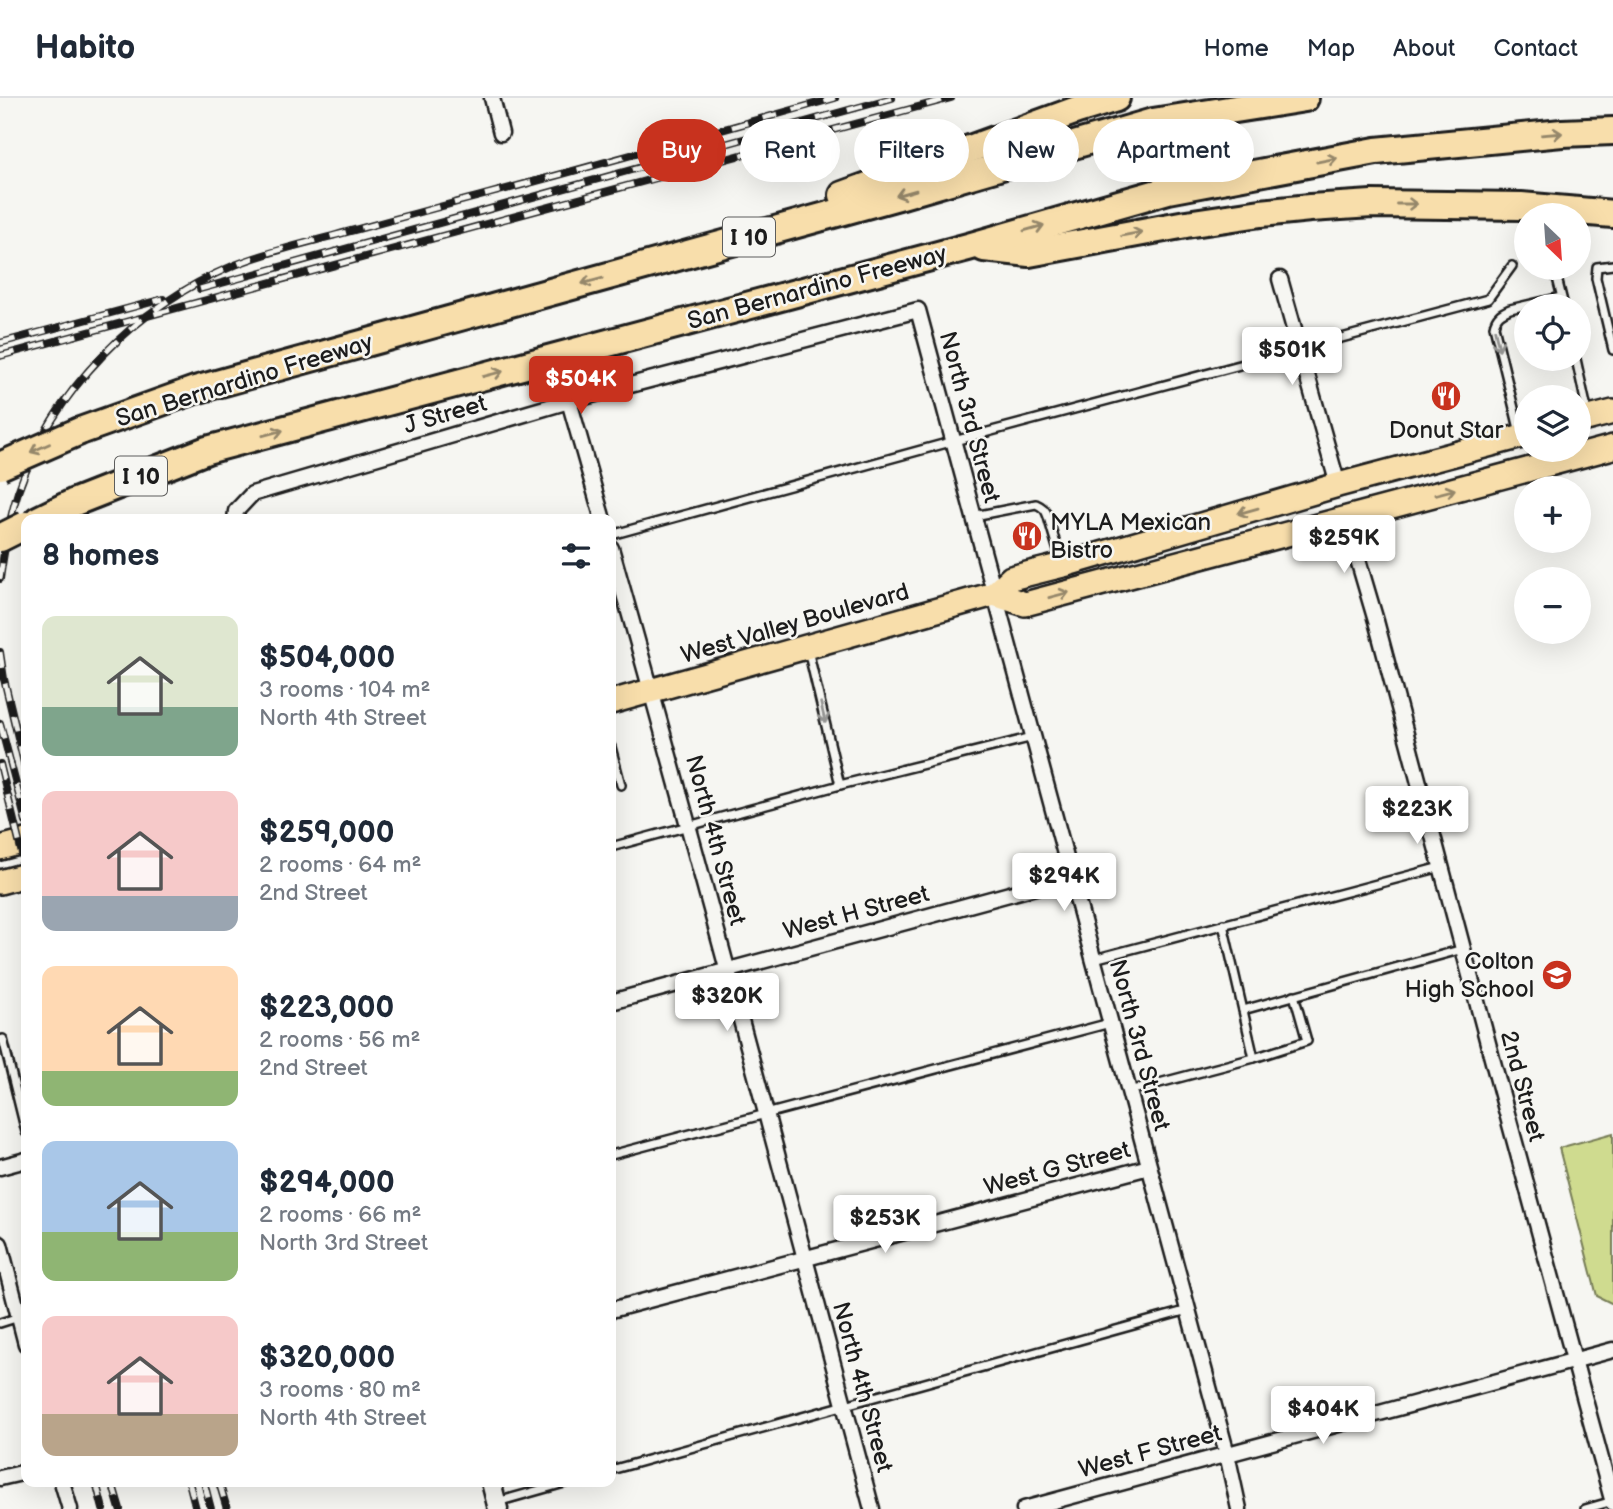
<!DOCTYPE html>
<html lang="en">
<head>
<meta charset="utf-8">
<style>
	body { margin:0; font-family:"Balsamiq Sans",sans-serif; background:#f6f6f7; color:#1f2937; height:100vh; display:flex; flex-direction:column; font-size:26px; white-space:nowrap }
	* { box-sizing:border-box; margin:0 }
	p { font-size:23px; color:#747a83 }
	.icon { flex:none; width:38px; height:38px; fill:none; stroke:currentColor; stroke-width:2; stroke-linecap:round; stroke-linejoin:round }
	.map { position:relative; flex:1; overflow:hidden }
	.drawer { position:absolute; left:21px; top:416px; width:595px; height:973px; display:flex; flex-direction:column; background:#fff; border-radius:14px; box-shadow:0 7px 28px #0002 }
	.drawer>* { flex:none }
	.top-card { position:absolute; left:637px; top:21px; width:665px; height:63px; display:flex; gap:14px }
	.needle { width:46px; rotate:155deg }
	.buttons { position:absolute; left:1514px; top:105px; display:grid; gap:14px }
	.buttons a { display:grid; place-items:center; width:77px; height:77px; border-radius:50%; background:#fff; box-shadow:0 7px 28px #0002; font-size:35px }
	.price { position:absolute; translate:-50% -60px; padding:0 16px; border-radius:7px; background:#fff; color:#222; font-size:23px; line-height:46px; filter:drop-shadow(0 2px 4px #0008) }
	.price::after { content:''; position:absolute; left:50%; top:42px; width:21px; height:16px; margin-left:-10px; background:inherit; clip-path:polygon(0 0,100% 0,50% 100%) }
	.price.current { background:#c8321e; color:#fff }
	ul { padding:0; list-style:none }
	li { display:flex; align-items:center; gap:21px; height:175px; padding:0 21px }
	li span { display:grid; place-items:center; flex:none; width:196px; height:140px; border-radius:14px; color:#555 }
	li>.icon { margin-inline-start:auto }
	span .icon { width:84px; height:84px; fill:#fffc; stroke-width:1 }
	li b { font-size:30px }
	h2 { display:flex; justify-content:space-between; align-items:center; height:84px; padding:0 21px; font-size:30px }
	.tag { padding:0 24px; border-radius:32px; background:#fff; box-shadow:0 7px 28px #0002; font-size:24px; line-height:63px }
	.tag.current { background:#c8321e; color:#fff }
	header { display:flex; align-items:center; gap:42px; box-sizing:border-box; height:98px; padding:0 35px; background:#fff; border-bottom:2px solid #e0e1e3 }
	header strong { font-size:33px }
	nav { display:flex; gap:38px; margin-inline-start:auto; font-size:24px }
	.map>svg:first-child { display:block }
	.green { fill:#cfdb8f; stroke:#767c56; stroke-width:2 }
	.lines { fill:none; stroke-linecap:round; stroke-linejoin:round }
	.service-casing { stroke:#1c1c1c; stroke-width:12 }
	.minor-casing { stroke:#1c1c1c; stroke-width:19 }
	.tertiary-casing { stroke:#1c1c1c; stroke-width:23 }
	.primary-casing { stroke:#1c1c1c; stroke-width:28 }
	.motorway-casing { stroke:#1c1c1c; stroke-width:32 }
	.service { stroke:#f6f6f2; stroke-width:7 }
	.minor { stroke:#f6f6f2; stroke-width:14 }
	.tertiary { stroke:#f6f6f2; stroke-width:18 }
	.primary { stroke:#f8deab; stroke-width:23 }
	.motorway { stroke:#f8deab; stroke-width:26 }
	.rail-casing { stroke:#1c1c1c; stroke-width:8 }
	.rail { stroke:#f6f6f2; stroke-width:5; stroke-dasharray:16; stroke-linecap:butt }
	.motorway-bridge-casing { stroke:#1c1c1c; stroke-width:32; stroke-linecap:butt }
	.motorway-bridge { stroke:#f8deab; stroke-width:26 }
	.oneway { stroke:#95876b }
	.oneway2 { stroke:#949492 }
	.labels { text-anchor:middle; stroke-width:5; stroke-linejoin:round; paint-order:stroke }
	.shield { fill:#f6f6f2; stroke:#5d5d5c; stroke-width:2 }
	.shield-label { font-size:23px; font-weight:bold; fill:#1c1c1c }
	.street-label { font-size:24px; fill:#1c1c1c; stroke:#f6f6f2 }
	.poi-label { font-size:24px; fill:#1c1c1c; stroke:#f6f6f2 }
</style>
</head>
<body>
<header>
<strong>Habito</strong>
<nav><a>Home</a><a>Map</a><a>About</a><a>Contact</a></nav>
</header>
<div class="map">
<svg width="1613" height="1411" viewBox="0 0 1613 1411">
	<rect width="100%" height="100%" fill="#f6f6f2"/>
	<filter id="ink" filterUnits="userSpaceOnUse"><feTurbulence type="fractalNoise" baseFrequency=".0143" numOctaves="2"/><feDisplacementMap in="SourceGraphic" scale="14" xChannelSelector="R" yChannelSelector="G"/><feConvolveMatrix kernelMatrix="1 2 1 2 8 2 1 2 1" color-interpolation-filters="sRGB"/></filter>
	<g filter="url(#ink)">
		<path class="green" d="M1613 1035V1205H1611L1597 1198 1559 1050Z"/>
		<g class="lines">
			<g class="service-casing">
				<g id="service">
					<path d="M1613 167 1597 169 1596 180 1613 252"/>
					<path d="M1555 172 1564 208"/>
					<path d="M1576 261 1588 316"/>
					<path d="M1520 335 1494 228C1496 218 1501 215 1510 211L1561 199"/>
					<path d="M974 418 1036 406C1043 409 1046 412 1048 419L1061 463"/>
					<path d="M611 437 954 343 1488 201 1512 168"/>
					<path d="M808 552 840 687"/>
					<path d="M611 649 621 687"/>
					<path d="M611 749 840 687 1033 639"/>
					<path d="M1094 861 1441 769"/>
					<path d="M1243 912 1463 851"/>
					<path d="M0 942 3 941 26 1034"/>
					<path d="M1254 960 1307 943 1294 897"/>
					<path d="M1129 993 1254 960 1223 826"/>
					<path d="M611 1057 1110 925"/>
					<path d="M0 1225 19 1219"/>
					<path d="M611 1372 1188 1212"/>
					<path d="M497 1404 568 1384"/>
					<path d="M1585 1411 1613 1403"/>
				</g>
			</g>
			<g class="minor-casing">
				<g id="minor">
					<path d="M492 0 501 35"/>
					<path d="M1280 181 1338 387"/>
					<path d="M569 303 603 422"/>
					<path d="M1346 421 1376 523 1493 964 1613 1405"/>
					<path d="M235 422 236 413 252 396 569 303 918 212 1227 1356 1239 1411"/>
					<path d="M611 450C702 770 786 1091 872 1411"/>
					<path d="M611 904 1072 779"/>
					<path d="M0 1069 26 1062"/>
					<path d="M0 1146 26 1246"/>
					<path d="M611 1212 1149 1069"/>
					<path d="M0 1380 26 1374"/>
					<path d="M62 1384 70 1411"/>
					<path d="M1024 1411 1613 1252"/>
				</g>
			</g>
			<g class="tertiary-casing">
				<path id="tertiary" d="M491 1384 498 1411"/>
			</g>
			<g class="primary-casing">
				<g id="primary">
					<path d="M1578 323 1613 314"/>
					<path d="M994 496 1025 506 1613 349"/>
					<path d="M611 604 994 496 1011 480 1067 466 1338 387 1526 337"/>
					<path d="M0 750 26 743"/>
					<path d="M0 784 26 777"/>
				</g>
			</g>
			<g class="motorway-casing">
				<g id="motorway">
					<path d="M843 97 1077 12 1116 0"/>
					<path d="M984 150 1029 155 1186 126 1261 115 1310 110 1372 106 1521 108 1613 116"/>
					<path d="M80 333 195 292 902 97 1153 24 1305 0"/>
					<path d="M38 422 75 404 207 352 968 149 1168 92 1376 53 1562 35 1613 33"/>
				</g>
			</g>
			<use href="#service" class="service"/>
			<use href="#minor" class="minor"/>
			<use href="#tertiary" class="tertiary"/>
			<use href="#primary" class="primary"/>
			<use href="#motorway" class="motorway"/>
			<g class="rail-casing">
				<g id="rail">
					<path d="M200 191 892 0"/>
					<path d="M0 245 163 201"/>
					<path d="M0 258 951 0"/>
					<path d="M0 481C4 452 9 422 18 394 53 292 136 208 235 167 267 154 302 146 336 137 385 124 434 110 484 97 601 66 718 33 835 0"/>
					<path d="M0 554 4 581 26 673"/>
					<path d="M0 625 26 724"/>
					<path d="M0 666 26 772"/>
					<path d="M96 1384 103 1411"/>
					<path d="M112 1384 120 1411"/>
					<path d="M189 1384 196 1411"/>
					<path d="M204 1384 211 1411"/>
					<path d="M219 1384 227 1411"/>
				</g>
			</g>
			<use href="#rail" class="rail"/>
			<g class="motorway-bridge-casing">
				<g id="motorway-bridge">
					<path d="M0 368 80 333"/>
					<path d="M0 440 26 427"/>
				</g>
			</g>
			<use href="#motorway-bridge" class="motorway-bridge"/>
		</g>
		<defs><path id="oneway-shaft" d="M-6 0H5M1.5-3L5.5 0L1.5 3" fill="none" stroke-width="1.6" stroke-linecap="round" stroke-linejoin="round" transform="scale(1.75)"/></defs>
		<g class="oneway">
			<use href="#oneway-shaft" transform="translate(1552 36) rotate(-5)"/>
			<use href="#oneway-shaft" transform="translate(1327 62) rotate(-11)"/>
			<use href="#oneway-shaft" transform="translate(906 95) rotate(164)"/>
			<use href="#oneway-shaft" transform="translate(1407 106)"/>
			<use href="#oneway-shaft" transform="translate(1034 130) rotate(-16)"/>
			<use href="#oneway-shaft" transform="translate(1132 136) rotate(-10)"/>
			<use href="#oneway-shaft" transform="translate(592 183) rotate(165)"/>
			<use href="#oneway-shaft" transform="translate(493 276) rotate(-15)"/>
			<use href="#oneway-shaft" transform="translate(273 335) rotate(-15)"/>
			<use href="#oneway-shaft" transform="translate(40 350) rotate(156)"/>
			<use href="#oneway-shaft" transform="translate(1445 394) rotate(-15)"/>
			<use href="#oneway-shaft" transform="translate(1248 413) rotate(164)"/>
			<use href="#oneway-shaft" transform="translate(1059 497) rotate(-15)"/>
		</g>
		<g class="oneway2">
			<use href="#oneway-shaft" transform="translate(1497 242) rotate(77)"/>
			<use href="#oneway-shaft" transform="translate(823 615) rotate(77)"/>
		</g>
	</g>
	<defs>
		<g id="restaurant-disc" transform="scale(1.575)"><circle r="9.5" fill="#c8321e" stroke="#f6f6f2"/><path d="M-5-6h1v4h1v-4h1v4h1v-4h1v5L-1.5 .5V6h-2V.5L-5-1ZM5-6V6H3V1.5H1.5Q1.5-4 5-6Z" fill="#fff"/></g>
		<g id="school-disc" transform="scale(1.575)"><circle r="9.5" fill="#c8321e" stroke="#f6f6f2"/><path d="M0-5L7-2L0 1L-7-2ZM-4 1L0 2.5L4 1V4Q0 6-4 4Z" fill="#fff"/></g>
	</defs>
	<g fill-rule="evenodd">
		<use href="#restaurant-disc" x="1446" y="298"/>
		<use href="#restaurant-disc" x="1027" y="438"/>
		<use href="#school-disc" x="1557" y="877"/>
	</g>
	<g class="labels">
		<g class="shield">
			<rect x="723" y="119.5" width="52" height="39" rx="5"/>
			<rect x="115" y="358.5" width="52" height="39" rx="5"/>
		</g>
		<g class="shield-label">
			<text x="749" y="147">I 10</text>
			<text x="141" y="386">I 10</text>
		</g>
		<g class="street-label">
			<text transform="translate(817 189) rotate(-15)" y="8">San Bernardino Freeway</text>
			<text transform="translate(244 282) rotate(-17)" y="8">San Bernardino Freeway</text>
			<text transform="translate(445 316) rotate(-16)" y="8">J Street</text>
			<text transform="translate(970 319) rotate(75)" y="8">North 3rd Street</text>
			<text transform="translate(795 525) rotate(-16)" y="8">West Valley Boulevard</text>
			<text transform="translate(716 742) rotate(75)" y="8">North 4th Street</text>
			<text transform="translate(856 814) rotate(-15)" y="8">West H Street</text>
			<text transform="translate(1140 947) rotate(75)" y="8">North 3rd Street</text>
			<text transform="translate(1523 988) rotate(75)" y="8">2nd Street</text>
			<text transform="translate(1057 1070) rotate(-15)" y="8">West G Street</text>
			<text transform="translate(863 1289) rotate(75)" y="8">North 4th Street</text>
			<text transform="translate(1150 1353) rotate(-15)" y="8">West F Street</text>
		</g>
		<g class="poi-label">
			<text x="1446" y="340">Donut Star</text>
			<text x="1050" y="432" text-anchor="start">MYLA Mexican<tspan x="1050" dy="28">Bistro</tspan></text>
			<text x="1534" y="871" text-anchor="end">Colton<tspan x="1534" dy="28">High School</tspan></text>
		</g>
	</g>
</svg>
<div class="buttons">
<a><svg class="needle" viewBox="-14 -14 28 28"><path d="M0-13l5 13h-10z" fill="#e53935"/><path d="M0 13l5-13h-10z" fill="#747a83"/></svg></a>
<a><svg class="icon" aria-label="locate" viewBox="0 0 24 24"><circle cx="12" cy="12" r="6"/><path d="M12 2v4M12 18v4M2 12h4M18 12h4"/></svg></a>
<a><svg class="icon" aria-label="layers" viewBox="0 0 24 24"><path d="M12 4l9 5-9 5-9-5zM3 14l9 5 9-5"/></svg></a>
<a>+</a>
<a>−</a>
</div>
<b class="price" style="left:1292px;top:289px">$501K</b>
<b class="price current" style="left:581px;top:318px">$504K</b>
<b class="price" style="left:1344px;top:477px">$259K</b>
<b class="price" style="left:1417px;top:748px">$223K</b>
<b class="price" style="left:1064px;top:815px">$294K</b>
<b class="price" style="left:727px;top:935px">$320K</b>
<b class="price" style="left:885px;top:1157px">$253K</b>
<b class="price" style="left:1323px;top:1348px">$404K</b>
<div class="top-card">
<a class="tag current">Buy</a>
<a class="tag">Rent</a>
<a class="tag">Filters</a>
<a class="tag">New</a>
<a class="tag">Apartment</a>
</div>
<section class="drawer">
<h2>8 homes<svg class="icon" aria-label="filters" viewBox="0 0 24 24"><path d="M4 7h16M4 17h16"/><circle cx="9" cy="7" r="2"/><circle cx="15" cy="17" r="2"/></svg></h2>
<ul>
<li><span style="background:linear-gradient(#dfe7d0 65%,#7fa58c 0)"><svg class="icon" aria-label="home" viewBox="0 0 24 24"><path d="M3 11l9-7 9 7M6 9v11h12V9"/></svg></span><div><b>$504,000</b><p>3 rooms · 104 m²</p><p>North 4th Street</p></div></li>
<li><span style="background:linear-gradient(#f6c9c9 75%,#9aa5b1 0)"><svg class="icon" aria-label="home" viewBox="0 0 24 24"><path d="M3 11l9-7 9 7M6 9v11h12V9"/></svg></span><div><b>$259,000</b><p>2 rooms · 64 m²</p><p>2nd Street</p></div></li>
<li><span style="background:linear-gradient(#ffd9b3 75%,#8fb573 0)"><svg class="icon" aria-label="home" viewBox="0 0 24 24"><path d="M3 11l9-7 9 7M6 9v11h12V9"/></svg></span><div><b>$223,000</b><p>2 rooms · 56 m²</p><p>2nd Street</p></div></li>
<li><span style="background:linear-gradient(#a9c7e8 65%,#8fb573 0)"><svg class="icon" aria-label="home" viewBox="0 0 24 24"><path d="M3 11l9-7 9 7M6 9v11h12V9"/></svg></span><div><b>$294,000</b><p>2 rooms · 66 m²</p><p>North 3rd Street</p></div></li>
<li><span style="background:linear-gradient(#f6c9c9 70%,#b9a48a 0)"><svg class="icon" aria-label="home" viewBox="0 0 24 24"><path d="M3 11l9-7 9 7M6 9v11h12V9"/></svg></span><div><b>$320,000</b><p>3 rooms · 80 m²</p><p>North 4th Street</p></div></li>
</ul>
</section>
</div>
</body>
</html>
